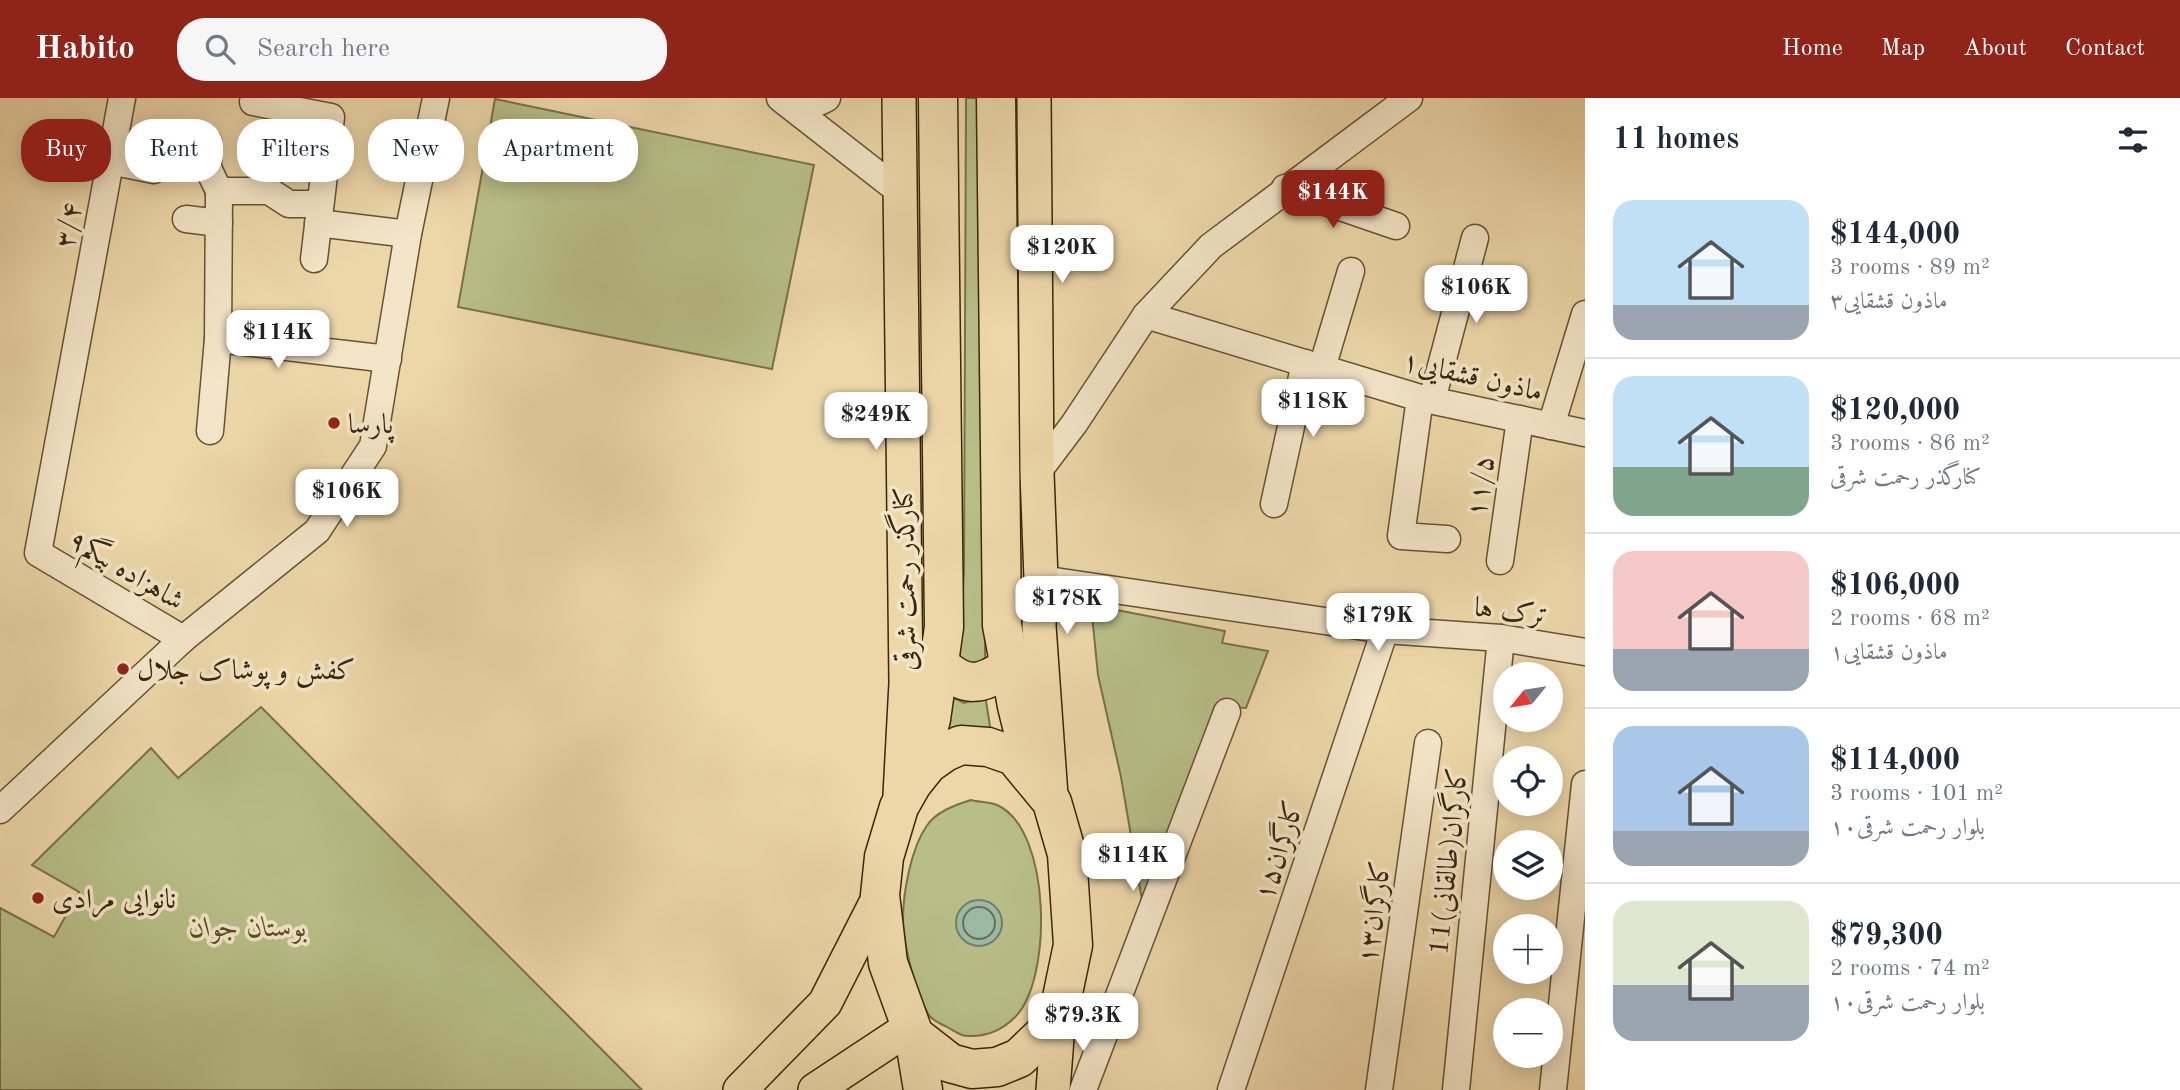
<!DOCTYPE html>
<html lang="en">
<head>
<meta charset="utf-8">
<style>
	body { margin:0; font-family:"Old Standard TT",Amiri,serif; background:#f6f6f7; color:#1f2937; height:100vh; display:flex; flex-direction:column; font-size:26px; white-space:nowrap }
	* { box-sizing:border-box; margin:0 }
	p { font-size:23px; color:#747a83 }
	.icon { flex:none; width:38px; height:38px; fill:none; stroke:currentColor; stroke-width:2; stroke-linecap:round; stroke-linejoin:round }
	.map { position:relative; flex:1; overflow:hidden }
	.panel { display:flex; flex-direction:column; background:#fff; width:595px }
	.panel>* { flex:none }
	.guide { position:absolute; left:21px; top:21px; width:665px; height:63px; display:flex; gap:14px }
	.needle { width:46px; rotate:240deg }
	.fabs { position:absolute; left:1493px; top:564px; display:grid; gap:14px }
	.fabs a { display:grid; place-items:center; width:70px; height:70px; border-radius:50%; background:#fff; box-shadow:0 4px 18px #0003; font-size:35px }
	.price { position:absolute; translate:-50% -60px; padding:0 16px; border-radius:14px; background:#fff; color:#222; font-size:23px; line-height:46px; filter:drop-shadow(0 2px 4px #0008) }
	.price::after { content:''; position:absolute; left:50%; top:42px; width:21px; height:16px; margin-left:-10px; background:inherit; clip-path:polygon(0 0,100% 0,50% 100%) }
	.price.selected { background:#8f2418; color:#fff }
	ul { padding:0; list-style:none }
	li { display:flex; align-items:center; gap:21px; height:175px; padding:0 28px }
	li+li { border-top:2px solid #e0e1e3 }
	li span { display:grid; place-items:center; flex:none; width:196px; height:140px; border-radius:21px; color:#555 }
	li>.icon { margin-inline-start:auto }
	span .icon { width:84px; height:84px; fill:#fffc; stroke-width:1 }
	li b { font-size:30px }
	h2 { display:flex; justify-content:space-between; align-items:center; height:84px; padding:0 28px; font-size:30px }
	.pill { padding:0 24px; border-radius:28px; background:#fff; box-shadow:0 4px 18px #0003; font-size:24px; line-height:63px }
	.pill.selected { background:#8f2418; color:#fff }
	header { display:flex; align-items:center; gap:42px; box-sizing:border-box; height:98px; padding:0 35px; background:#8f2418; color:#fff }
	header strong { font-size:33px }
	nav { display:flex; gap:38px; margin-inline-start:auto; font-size:24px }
	.search { width:490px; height:63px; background:#f6f6f7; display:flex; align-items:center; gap:18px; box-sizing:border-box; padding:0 24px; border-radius:28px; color:#747a83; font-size:26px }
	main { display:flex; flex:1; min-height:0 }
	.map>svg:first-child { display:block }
	.green { fill:#b8be88; stroke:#78724a; stroke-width:2 }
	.water { fill:#9abaa4; stroke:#737f67; stroke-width:2 }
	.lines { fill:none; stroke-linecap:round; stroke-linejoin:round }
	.shore { stroke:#6a7058; stroke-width:2 }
	.minor-casing { stroke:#665332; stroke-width:29 }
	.major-casing { stroke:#39270b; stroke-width:36 }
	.highway-casing { stroke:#39270b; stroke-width:41 }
	.minor { stroke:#f3e5c7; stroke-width:26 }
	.major { stroke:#edd7a9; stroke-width:33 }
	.highway { stroke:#edd7a9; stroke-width:38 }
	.poi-dot { fill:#8f2418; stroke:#f3e5c7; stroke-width:2.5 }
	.labels { text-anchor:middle; stroke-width:7; stroke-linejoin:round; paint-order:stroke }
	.street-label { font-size:28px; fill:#39270b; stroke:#f3e5c7 }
	.poi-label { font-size:28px; fill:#39270b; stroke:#f3e5c7; text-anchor:start }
	.park-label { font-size:28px; font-style:italic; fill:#594d2a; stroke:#f3e5c7 }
</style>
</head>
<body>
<header>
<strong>Habito</strong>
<div class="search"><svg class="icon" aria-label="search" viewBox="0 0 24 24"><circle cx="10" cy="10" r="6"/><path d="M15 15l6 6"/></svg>Search here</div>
<nav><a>Home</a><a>Map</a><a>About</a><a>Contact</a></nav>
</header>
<main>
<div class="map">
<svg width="1585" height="992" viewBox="0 0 1585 992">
	<rect width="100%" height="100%" fill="#edd7a9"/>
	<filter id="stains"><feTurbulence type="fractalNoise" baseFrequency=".00286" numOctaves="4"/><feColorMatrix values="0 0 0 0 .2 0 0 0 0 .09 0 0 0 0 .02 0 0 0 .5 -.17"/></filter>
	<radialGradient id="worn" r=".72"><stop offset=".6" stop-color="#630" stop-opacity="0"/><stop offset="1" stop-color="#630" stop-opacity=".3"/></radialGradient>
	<g class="green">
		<path d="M966 0H987L985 565 959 566 964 474Z"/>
		<path d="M495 1 814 67 772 271 458 209Z"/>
		<path d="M1091 507 1225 533 1222 545 1268 553 1246 610 1215 608 1143 808 1121 679 1098 577Z"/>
		<path d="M985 596 991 635 948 633 952 599 964 605 978 601Z"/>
		<path d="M261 609 642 992H0V810L54 839 79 794 32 767 151 650 178 680Z"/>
		<path d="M971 702C978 704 989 704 997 707 1052 731 1053 884 1014 920 1002 932 987 938 971 938 962 939 954 933 947 929 941 926 933 923 929 917 916 897 903 845 903 821 903 795 911 751 926 729 935 714 955 707 971 702Z"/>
	</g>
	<circle class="water" cx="979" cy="825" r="23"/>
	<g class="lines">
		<circle class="shore" cx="979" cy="825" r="16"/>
		<g class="minor-casing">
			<g id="minor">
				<path d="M122 0 38 455 183 541"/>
				<path d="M780 0 899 93"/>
				<path d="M786 0C800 6 813 9 827 0"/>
				<path d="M253 4 331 19 314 161"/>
				<path d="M208 44V70L219 93"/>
				<path d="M110 63 154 72"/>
				<path d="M1285 90 1396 128"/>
				<path d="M186 121 219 125"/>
				<path d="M318 125 408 136"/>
				<path d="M1146 217 1420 300 1585 335"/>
				<path d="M218 241 219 93H269L289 106H320"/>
				<path d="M1322 270 1351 173"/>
				<path d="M1420 300 1401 438 1447 441"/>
				<path d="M1432 302 1475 140"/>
				<path d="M1551 328 1585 216"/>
				<path d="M210 333 218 241 388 261"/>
				<path d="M1037 375 1074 326 1146 217 1211 148 1409 0"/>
				<path d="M1274 406 1305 265"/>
				<path d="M1500 463 1520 321"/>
				<path d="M1041 481 1385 532 1501 540 1585 554"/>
				<path d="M0 712 183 541 317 433 373 348 408 136 436 0"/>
				<path d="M1083 992 1227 614"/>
				<path d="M1231 992 1385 532"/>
				<path d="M1379 992 1428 645"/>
				<path d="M1456 992 1501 540"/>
				<path d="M1553 992 1585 686"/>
			</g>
		</g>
		<g class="major-casing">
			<g id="major">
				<path d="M899 0 906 585 900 697"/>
				<path d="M1034 0 1037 375 1041 481 1039 528 1051 698"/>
				<path d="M740 992 825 905 880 797"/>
				<path d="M815 992 909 930"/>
				<path d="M1053 992 1059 914"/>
			</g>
		</g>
		<g class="highway-casing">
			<g id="highway">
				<path d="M996 0 1002 527 1017 608 1035 681"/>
				<path d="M939 566C966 591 980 588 1010 568"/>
				<path d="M961 647 988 649 1014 658 1052 704 1067 756 1073 847 1059 914 1043 937 1019 960 997 969 972 971 950 965 914 937 888 865 880 797 884 759 899 709 912 686 928 666 945 654Z"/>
				<path d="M913 684 931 621 944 529 938 0"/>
				<path d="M914 937 923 992"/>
			</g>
		</g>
		<use href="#minor" class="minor"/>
		<use href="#major" class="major"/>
		<use href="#highway" class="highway"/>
	</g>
	<g class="poi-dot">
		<circle cx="334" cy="325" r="7"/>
		<circle cx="123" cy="571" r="7"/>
		<circle cx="38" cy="800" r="7"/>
	</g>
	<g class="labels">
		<g class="street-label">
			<text transform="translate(67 127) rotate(-80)" y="10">۳/۴</text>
			<text transform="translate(1473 277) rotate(13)" y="10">ماذون قشقایی۱</text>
			<text transform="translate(1479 388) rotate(-82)" y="10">۱۱/۵</text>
			<text transform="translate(127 471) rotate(31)" y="10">شاهزاده بیگم۹</text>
			<text transform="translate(904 481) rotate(-91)" y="10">کنارگذر رحمت شرقی</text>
			<text transform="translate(1511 512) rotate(7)" y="10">ترک ها</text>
			<text transform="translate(1278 752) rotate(-72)" y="10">۱۵کارگران</text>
			<text transform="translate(1447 763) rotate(-84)" y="10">11کارگران(طالقانی)</text>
			<text transform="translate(1373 814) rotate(-82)" y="10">کارگران۱۳</text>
		</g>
		<g class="poi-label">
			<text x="348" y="335">پارسا</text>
			<text x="137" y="581">کفش و پوشاک جلال</text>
			<text x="52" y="810">نانوایی مرادی</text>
		</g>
		<g class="park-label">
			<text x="248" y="838">بوستان جوان</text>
		</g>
	</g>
	<rect width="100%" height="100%" filter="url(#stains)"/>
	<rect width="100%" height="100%" fill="url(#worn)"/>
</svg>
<div class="fabs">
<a><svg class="needle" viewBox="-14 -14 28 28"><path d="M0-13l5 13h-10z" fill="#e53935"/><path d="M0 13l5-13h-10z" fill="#747a83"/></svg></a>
<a><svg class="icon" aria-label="locate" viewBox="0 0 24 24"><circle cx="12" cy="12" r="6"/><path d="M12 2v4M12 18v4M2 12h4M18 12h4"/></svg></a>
<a><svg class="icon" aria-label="layers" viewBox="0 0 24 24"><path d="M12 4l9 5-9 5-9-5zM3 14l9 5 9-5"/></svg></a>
<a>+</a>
<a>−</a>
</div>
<b class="price selected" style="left:1333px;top:132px">$144K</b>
<b class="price" style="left:1062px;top:187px">$120K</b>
<b class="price" style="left:1476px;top:227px">$106K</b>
<b class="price" style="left:278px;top:272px">$114K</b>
<b class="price" style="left:1313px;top:341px">$118K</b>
<b class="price" style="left:876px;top:354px">$249K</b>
<b class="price" style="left:347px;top:431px">$106K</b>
<b class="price" style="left:1067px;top:538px">$178K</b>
<b class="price" style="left:1378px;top:555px">$179K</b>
<b class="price" style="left:1133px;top:795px">$114K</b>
<b class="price" style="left:1083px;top:955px">$79.3K</b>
<div class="guide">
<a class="pill selected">Buy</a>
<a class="pill">Rent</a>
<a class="pill">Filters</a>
<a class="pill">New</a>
<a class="pill">Apartment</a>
</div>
</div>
<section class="panel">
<h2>11 homes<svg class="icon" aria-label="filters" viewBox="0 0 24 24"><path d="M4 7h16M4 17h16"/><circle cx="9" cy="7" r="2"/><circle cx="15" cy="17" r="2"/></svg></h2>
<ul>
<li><span style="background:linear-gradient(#bfe0f5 75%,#9aa5b1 0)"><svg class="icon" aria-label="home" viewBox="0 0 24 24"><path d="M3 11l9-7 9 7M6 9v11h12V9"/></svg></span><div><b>$144,000</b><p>3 rooms · 89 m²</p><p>ماذون قشقایی۳</p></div></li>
<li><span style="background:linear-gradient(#bfe0f5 65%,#7fa58c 0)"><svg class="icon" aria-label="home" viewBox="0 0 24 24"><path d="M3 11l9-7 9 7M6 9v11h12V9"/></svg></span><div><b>$120,000</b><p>3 rooms · 86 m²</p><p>کنارگذر رحمت شرقی</p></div></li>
<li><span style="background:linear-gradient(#f6c9c9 70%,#9aa5b1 0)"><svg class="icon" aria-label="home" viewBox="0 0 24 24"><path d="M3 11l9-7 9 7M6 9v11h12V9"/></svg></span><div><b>$106,000</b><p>2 rooms · 68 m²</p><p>ماذون قشقایی۱</p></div></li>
<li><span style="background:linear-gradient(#a9c7e8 75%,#9aa5b1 0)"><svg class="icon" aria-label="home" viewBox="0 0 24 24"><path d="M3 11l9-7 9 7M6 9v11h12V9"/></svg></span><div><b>$114,000</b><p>3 rooms · 101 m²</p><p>۱۰بلوار رحمت شرقی</p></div></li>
<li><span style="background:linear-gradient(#dfe7d0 60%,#9aa5b1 0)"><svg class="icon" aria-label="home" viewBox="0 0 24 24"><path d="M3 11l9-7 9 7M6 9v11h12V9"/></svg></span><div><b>$79,300</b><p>2 rooms · 74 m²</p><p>۱۰بلوار رحمت شرقی</p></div></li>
</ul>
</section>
</main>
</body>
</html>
